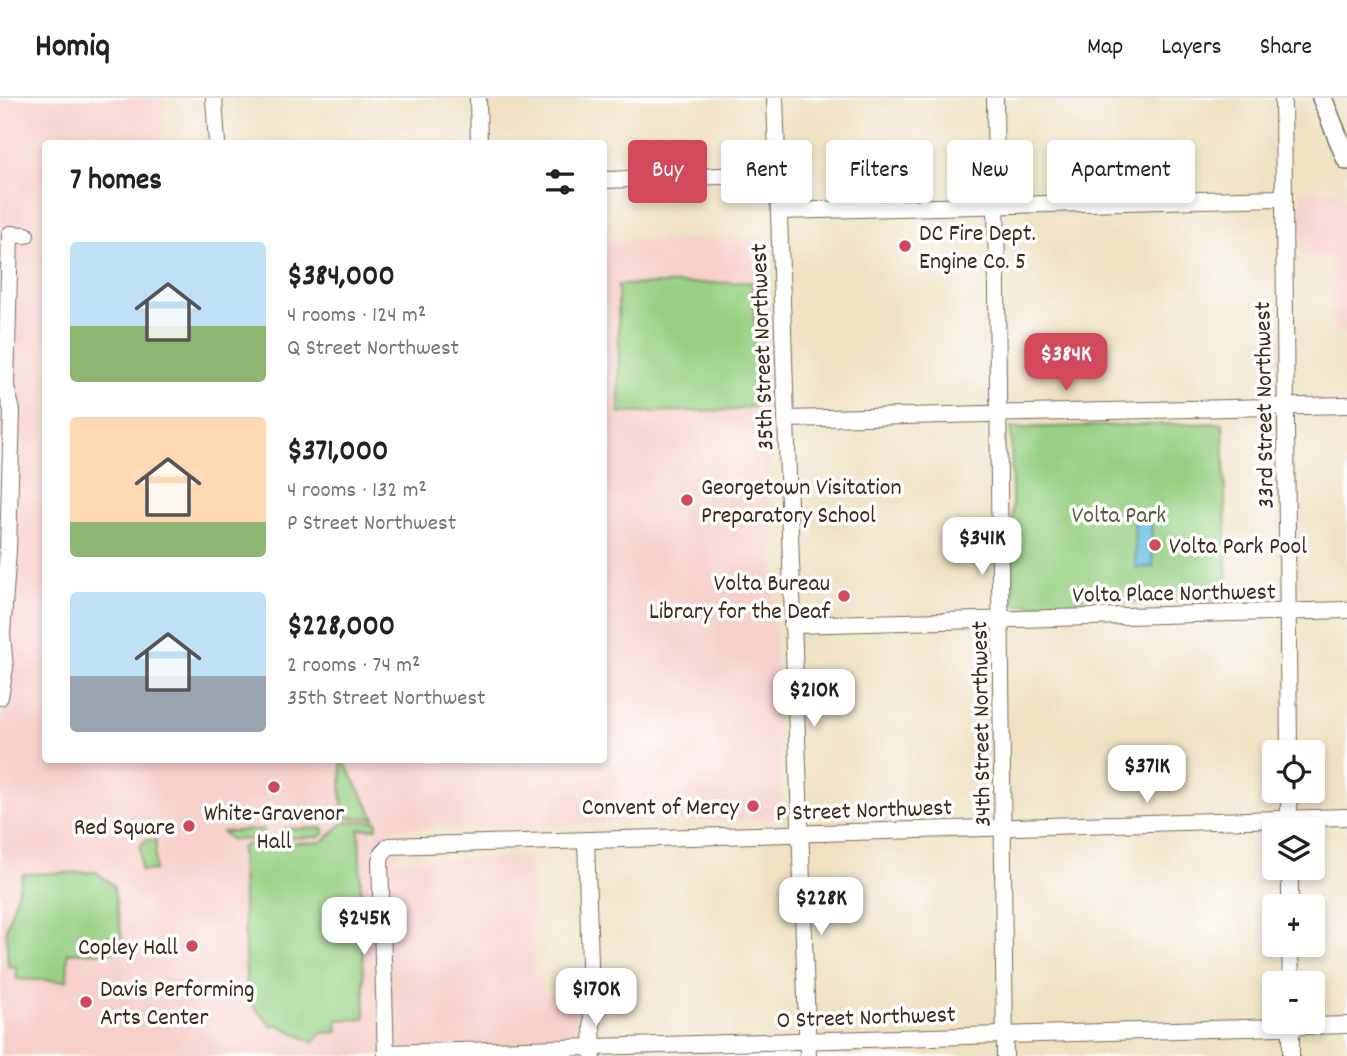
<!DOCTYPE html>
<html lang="en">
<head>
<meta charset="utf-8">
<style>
	body { margin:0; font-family:Dekko,sans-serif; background:#f2f2f2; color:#222; height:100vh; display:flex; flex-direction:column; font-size:26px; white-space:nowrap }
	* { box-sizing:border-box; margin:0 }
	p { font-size:23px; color:#767676 }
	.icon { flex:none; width:38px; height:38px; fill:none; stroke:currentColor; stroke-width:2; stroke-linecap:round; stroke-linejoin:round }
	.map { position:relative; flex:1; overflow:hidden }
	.drawer { position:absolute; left:42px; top:42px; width:565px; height:623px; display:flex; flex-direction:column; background:#fff; border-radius:7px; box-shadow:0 4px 10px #0003 }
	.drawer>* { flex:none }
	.top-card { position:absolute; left:628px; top:42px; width:612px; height:63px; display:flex; gap:14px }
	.tools { position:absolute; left:1262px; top:642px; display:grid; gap:14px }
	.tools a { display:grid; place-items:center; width:63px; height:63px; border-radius:7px; background:#fff; box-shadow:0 4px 10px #0003; font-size:35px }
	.price { position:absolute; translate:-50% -60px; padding:0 16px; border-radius:14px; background:#fff; color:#222; font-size:23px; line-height:46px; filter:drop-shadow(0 2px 4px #0008) }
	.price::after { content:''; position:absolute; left:50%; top:42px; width:21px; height:16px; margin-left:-10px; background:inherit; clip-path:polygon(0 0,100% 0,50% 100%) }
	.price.selected { background:#d1495b; color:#fff }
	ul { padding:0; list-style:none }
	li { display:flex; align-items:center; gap:21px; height:175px; padding:0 28px }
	li span { display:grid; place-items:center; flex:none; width:196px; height:140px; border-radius:7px; color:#555 }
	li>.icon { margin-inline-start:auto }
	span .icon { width:84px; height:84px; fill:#fffc; stroke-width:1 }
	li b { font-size:30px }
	h2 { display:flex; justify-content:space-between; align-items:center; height:84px; padding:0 28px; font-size:30px }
	.pill { padding:0 24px; border-radius:7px; background:#fff; box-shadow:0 4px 10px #0003; font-size:24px; line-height:63px }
	.pill.selected { background:#d1495b; color:#fff }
	header { display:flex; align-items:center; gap:42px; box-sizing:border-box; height:98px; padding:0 35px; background:#fff; border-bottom:2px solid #e0e0e0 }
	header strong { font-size:33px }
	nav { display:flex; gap:38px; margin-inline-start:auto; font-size:24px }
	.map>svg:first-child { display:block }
	.built { fill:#f7d0ca }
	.green { fill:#97d083; stroke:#697d50; stroke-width:2 }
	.water { fill:#67c1e5; stroke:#517682; stroke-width:2 }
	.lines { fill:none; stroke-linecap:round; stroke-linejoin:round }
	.minor-casing { stroke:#7a6a57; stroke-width:18 }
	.major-casing { stroke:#7a6a57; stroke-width:22 }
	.minor { stroke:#fff; stroke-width:16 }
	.major { stroke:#fff; stroke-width:19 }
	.poi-dot { fill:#d1495b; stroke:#fff; stroke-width:2.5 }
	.labels { text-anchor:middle; stroke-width:7; stroke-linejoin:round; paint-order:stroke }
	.poi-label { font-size:24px; fill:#3b2a1e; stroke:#fff; text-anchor:start }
	.street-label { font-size:24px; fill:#3b2a1e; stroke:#fff }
	.park-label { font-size:24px; fill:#575c3c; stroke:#fff }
</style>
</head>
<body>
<header>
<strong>Homiq</strong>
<nav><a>Map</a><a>Layers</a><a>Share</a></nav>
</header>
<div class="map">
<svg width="1347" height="958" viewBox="0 0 1347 958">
	<rect width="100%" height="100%" fill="#fff"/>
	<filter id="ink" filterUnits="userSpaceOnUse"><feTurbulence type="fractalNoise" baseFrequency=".0143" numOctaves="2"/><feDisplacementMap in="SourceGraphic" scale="14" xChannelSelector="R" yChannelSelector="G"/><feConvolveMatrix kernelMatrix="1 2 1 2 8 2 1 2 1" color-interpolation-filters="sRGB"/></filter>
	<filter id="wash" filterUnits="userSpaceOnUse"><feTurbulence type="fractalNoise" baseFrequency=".00686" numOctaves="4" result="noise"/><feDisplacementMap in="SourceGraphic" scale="28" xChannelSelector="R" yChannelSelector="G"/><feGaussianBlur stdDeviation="1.57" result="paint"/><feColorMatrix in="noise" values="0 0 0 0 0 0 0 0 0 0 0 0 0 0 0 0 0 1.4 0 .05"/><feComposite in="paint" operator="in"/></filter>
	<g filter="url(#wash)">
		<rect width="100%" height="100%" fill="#efe1c2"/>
		<g class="built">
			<path d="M0 0H164L163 45 46 46V662H604V143L761 140 781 721 394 731 395 762 530 759 534 878H541L543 896 576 895 578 958H0Z"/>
			<path d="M1341 92 1347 105V234H1334L1332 158H1301V95Z"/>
		</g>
		<g class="green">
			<path d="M752 184 759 291 756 308 735 312 619 315 618 187Z"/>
			<path d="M1223 325 1228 502 1014 507 1011 330Z"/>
			<path d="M341 662H343L375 720H342Z"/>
			<path d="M377 723V730L359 731 365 921 337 922 338 934 321 935 314 945 277 926 272 928 247 901 241 750 248 746 322 744 344 724Z"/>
			<path d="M322 730 324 731V736L319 739 291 740 284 735V731Z"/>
			<path d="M264 731 262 738 259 741 231 742 222 734Z"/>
			<path d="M146 742H156L155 772 141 773 140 748Z"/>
			<path d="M96 774 113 787 122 839 112 854 68 855 67 883 17 881 16 869 8 868 6 831 23 776Z"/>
		</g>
		<path class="water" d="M1134 422H1151L1153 469 1136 470Z"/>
	</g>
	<g filter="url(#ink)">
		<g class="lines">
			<g class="minor-casing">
				<g id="minor">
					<path d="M214 0 217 46"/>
					<path d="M478 0 479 46"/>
					<path d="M775 0 808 958"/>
					<path d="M995 0 1005 958"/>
					<path d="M1283 0 1289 654"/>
					<path d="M604 82 778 76"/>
					<path d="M779 113 1283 100"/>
					<path d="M786 321 1347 307"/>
					<path d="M792 527 1347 512"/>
					<path d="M0 599 5 570 2 536 8 452 12 313 6 289 10 136 26 137"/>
					<path d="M1289 693V729"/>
					<path d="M586 742 593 957"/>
					<path d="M1290 770V808"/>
					<path d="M1290 847 1291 886"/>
					<path d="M1291 924V958"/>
					<path d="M386 955 1347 927"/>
					<path d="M386 958 380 763 382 755 389 748 1347 719"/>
				</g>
			</g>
			<g class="major-casing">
				<path id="major" d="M1322 0 1347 62"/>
			</g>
			<use href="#minor" class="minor"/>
			<use href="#major" class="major"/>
		</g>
	</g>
	<g class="poi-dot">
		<circle cx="905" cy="148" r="7"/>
		<circle cx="687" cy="402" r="7"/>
		<circle cx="1155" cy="447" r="7"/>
		<circle cx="844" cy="498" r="7"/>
		<circle cx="274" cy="689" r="7"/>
		<circle cx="753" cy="708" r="7"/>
		<circle cx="189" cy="728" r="7"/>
		<circle cx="192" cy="848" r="7"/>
		<circle cx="86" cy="904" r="7"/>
	</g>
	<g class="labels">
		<g class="poi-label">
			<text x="919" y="142">DC Fire Dept.<tspan x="919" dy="28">Engine Co. 5</tspan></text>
			<text x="701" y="396">Georgetown Visitation<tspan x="701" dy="28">Preparatory School</tspan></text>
			<text x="1169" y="455">Volta Park Pool</text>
			<text x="830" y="492" text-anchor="end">Volta Bureau<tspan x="830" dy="28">Library for the Deaf</tspan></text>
			<text x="739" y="716" text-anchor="end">Convent of Mercy</text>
			<text x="274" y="722" text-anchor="middle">White-Gravenor<tspan x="274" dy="28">Hall</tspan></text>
			<text x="175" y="736" text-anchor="end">Red Square</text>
			<text x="178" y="856" text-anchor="end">Copley Hall</text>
			<text x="100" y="898">Davis Performing<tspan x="100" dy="28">Arts Center</tspan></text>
		</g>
		<g class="street-label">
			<text transform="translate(761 249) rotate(-92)" y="8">35th Street Northwest</text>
			<text transform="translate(1263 307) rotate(-91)" y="8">33rd Street Northwest</text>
			<text transform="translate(1174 494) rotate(-1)" y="8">Volta Place Northwest</text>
			<text transform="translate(980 626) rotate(-91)" y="8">34th Street Northwest</text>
			<text transform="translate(864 711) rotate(-2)" y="8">P Street Northwest</text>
			<text transform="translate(866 918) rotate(-2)" y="8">O Street Northwest</text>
		</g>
		<g class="park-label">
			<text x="1119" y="424">Volta Park</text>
		</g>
	</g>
</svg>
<div class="tools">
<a><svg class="icon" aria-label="locate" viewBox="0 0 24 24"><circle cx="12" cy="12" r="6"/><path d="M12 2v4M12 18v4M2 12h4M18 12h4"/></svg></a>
<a><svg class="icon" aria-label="layers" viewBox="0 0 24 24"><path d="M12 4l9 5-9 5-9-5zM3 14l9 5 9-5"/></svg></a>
<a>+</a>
<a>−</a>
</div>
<b class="price selected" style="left:1066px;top:295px">$384K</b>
<b class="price" style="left:982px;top:479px">$341K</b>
<b class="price" style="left:814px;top:631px">$210K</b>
<b class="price" style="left:1147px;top:707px">$371K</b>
<b class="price" style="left:821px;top:839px">$228K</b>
<b class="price" style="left:364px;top:859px">$245K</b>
<b class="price" style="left:596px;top:930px">$170K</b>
<div class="top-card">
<a class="pill selected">Buy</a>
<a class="pill">Rent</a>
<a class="pill">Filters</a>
<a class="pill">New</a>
<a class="pill">Apartment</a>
</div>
<section class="drawer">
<h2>7 homes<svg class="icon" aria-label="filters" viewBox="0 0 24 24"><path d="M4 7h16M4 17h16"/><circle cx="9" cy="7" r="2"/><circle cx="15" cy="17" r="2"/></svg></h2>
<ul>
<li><span style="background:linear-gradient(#bfe0f5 60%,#8fb573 0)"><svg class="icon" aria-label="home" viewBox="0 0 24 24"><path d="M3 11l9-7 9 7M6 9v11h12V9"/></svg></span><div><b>$384,000</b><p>4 rooms · 124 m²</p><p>Q Street Northwest</p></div></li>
<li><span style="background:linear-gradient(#ffd9b3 75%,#8fb573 0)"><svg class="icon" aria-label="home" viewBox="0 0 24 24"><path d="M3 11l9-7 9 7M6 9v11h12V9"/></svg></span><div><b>$371,000</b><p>4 rooms · 132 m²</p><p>P Street Northwest</p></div></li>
<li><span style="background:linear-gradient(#bfe0f5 60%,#9aa5b1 0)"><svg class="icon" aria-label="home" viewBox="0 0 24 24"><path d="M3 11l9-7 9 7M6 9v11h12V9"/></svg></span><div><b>$228,000</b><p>2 rooms · 74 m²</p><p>35th Street Northwest</p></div></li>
</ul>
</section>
</div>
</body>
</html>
